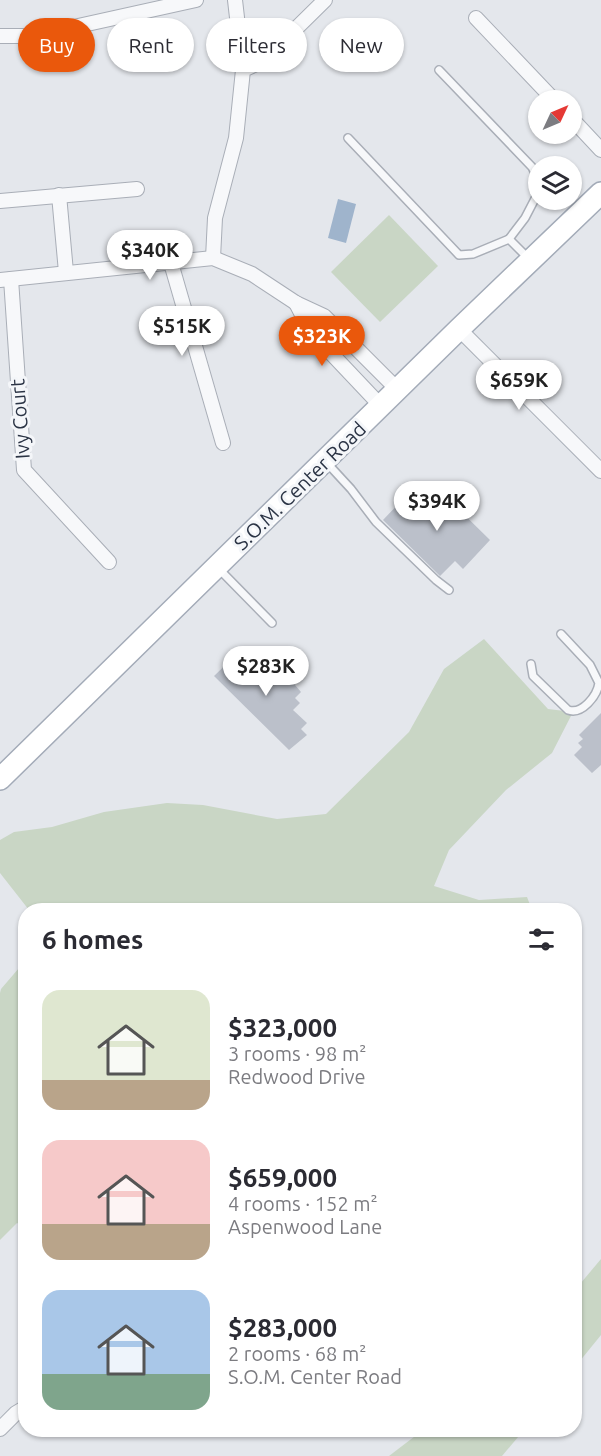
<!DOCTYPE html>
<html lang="en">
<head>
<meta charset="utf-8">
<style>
	body { margin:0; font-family:Ubuntu,sans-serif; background:#f7f7f7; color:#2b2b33; height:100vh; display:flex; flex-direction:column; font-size:22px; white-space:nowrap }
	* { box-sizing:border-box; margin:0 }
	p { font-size:20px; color:#7c7c81 }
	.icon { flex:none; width:33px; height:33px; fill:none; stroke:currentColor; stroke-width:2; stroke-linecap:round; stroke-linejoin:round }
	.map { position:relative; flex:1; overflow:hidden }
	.panel { position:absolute; left:18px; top:903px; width:564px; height:534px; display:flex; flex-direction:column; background:#fff; border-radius:24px; box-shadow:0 2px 4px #0004 }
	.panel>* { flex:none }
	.top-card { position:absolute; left:18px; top:18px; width:566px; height:54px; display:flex; gap:12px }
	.needle { width:39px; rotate:46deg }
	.buttons { position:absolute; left:528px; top:90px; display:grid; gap:12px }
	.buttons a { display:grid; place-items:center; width:54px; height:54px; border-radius:50%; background:#fff; box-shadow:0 2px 4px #0004; font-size:30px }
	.price { position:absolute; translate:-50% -51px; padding:0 14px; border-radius:21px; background:#fff; color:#222; font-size:20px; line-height:39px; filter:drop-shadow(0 2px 3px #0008) }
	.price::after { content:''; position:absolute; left:50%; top:36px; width:18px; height:14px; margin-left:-9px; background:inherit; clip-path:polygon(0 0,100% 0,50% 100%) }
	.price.selected { background:#ea580c; color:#fff }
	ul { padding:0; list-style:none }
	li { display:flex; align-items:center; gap:18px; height:150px; padding:0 24px }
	li span { display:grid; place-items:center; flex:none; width:168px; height:120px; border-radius:18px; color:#555 }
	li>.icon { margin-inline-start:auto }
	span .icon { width:72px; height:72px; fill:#fffc; stroke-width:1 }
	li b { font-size:26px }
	h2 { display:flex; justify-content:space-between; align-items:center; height:72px; padding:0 24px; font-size:26px }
	.tag { padding:0 21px; border-radius:27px; background:#fff; box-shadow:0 2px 4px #0004; font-size:21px; line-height:54px }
	.tag.selected { background:#ea580c; color:#fff }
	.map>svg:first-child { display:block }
	.green { fill:#c9d6c5 }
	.water { fill:#9fb4cc }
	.building { fill:#bbc0ca }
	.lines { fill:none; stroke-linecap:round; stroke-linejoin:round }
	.lane-casing { stroke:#a9aeb7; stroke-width:10 }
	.street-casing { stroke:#a9aeb7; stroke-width:16 }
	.primary-casing { stroke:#a3abb8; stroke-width:24 }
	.lane { stroke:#f7f8fa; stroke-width:7 }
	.street { stroke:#f7f8fa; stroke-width:14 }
	.primary { stroke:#fff; stroke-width:21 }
	.labels { text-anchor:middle; stroke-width:6; stroke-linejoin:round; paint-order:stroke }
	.street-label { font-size:20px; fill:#2b3445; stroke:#f4f6f9 }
</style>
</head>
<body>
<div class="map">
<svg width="601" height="1456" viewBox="0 0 601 1456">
	<rect width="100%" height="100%" fill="#e4e7ec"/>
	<g class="green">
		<path d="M389 215 438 266 380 322 331 272Z"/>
		<path d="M484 639 548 709 573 712 552 753 506 790 449 850 434 886 479 900 527 897 532 910H29L0 873V840L14 832 52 827 104 812 167 803 203 805 277 819 326 814 409 732 444 669Z"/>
		<path d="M25 961V1227L17 1223 0 1240V993L1 989Z"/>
		<path d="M601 1259V1335L575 1367V1290Z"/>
		<path d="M423 1430H524L502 1456H389Z"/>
	</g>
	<path class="water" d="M338 199 356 204 346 243 328 238Z"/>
	<g class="building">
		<path d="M436 487 490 540 463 569 455 561 440 576 383 520 404 498 415 508Z"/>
		<path d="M242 649 263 672 272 662 282 672 283 671 301 692 295 698 300 703 293 710 307 723 301 729 307 735 289 750 214 676Z"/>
		<path d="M601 713V765L592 773 574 755 582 747 578 743 583 739 579 735Z"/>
	</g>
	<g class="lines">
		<g class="lane-casing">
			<g id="lane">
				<path d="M439 70 532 167 538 179"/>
				<path d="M348 138 459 255 473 254 509 239 529 259"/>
				<path d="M509 239 525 218 538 193"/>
				<path d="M327 463 351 489 376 522 436 580 449 590"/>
				<path d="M219 569 272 623"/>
				<path d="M531 664 533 676 568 710C582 715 597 696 599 683L590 665 561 634"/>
			</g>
		</g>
		<g class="street-casing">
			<g id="street">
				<path d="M235 0 243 70"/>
				<path d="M476 18 554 100"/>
				<path d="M60 30 196 0"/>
				<path d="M0 36H23"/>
				<path d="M572 119 601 150"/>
				<path d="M59 195 66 272"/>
				<path d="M0 201 137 189"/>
				<path d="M213 258 215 218 236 138 243 70 263 61 325 0"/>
				<path d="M171 263 223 443"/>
				<path d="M11 279 24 470 109 562"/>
				<path d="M0 280 213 258 252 274 296 303 324 316 398 390"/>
				<path d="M296 303 311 332 381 406"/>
				<path d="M459 329 601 471"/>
				<path d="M0 1429 16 1413 26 1407"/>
			</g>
		</g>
		<g class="primary-casing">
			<path id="primary" d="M0 779 459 329 601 193"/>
		</g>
		<use href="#lane" class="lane"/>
		<use href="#street" class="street"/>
		<use href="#primary" class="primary"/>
	</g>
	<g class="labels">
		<g class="street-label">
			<text transform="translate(20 419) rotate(-94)" y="7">Ivy Court</text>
			<text transform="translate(300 486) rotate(-44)" y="7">S.O.M. Center Road</text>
		</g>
	</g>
</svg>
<div class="buttons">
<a><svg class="needle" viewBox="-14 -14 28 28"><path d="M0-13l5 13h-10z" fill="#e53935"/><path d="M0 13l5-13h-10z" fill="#7c7c81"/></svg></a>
<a><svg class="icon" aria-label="layers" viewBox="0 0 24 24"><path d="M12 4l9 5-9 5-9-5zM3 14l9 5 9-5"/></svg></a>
</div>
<b class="price" style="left:150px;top:281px">$340K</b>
<b class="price" style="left:182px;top:357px">$515K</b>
<b class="price selected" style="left:322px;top:367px">$323K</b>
<b class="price" style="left:519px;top:411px">$659K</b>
<b class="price" style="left:437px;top:532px">$394K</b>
<b class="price" style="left:266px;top:697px">$283K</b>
<div class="top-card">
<a class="tag selected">Buy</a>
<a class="tag">Rent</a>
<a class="tag">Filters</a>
<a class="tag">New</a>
</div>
<section class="panel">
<h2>6 homes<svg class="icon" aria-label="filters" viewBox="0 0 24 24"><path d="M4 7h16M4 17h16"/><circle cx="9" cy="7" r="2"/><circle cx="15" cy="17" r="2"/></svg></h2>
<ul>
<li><span style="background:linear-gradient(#dfe7d0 75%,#b9a48a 0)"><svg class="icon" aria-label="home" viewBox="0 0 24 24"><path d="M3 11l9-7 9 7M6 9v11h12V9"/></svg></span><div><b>$323,000</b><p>3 rooms · 98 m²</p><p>Redwood Drive</p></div></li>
<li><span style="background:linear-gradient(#f6c9c9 70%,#b9a48a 0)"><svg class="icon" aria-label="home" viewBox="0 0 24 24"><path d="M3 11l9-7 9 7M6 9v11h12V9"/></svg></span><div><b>$659,000</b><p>4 rooms · 152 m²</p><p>Aspenwood Lane</p></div></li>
<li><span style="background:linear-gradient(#a9c7e8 70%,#7fa58c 0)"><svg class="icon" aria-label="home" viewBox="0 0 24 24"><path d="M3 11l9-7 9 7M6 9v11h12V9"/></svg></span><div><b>$283,000</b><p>2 rooms · 68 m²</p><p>S.O.M. Center Road</p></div></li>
</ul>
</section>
</div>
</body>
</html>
